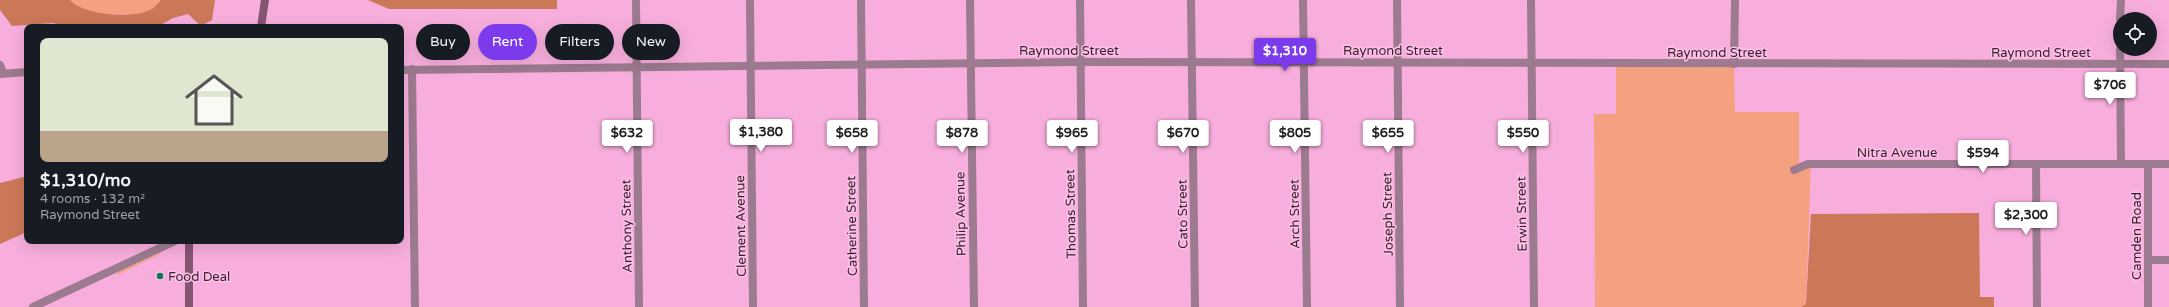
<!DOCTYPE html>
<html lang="en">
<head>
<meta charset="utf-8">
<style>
	body { margin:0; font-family:"Varela Round",sans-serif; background:#242831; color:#f1f3f6; height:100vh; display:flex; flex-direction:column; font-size:15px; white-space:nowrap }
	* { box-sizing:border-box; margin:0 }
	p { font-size:13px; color:#9ea1a6 }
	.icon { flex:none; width:22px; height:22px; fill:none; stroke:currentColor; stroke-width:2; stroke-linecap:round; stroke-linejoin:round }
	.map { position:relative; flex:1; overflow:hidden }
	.details { position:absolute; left:24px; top:24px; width:380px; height:220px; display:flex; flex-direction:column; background:#171b24; border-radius:8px; box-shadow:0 4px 16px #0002 }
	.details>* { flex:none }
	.top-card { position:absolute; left:416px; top:24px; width:380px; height:36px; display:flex; gap:8px }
	.controls { position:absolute; left:2113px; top:12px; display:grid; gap:8px }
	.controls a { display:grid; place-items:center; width:44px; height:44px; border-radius:50%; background:#171b24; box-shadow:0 4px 16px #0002; font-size:20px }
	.price { position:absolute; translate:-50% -34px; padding:0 9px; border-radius:4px; background:#fff; color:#222; font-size:13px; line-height:26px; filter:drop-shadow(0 1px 2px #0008) }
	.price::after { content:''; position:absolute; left:50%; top:24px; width:12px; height:9px; margin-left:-6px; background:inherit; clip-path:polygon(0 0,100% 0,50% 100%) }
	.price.current { background:#7c3aed; color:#fff }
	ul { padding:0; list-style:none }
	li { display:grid; align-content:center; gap:8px; height:212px; padding:0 16px }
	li+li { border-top:1px solid #363941 }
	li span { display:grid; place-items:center; height:124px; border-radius:8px; color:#555 }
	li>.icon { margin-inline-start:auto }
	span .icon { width:72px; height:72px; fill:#fffc; stroke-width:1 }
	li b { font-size:17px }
	.chip { padding:0 14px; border-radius:18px; background:#171b24; box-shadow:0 4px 16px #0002; font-size:14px; line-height:36px }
	.chip.current { background:#7c3aed; color:#fff }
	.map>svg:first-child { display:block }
	.green { fill:#f4a181 }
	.forest { fill:#cb7858 }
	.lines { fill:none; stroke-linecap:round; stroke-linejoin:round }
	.minor { stroke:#9c7a8f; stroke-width:8 }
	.tertiary { stroke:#9c7a8f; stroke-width:8 }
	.secondary { stroke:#855473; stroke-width:8 }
	.poi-dot { fill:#0f7852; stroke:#fcc1e5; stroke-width:1.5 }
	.labels { text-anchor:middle; stroke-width:3; stroke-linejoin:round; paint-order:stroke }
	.street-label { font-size:13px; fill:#3a1e30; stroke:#fcc1e5 }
	.poi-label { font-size:13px; fill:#3a1e30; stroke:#fcc1e5; text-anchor:start }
</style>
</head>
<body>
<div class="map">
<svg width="2169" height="307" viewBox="0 0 2169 307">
	<rect width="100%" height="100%" fill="#f7aedc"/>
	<g class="green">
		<path d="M70 0H161C158 3 154 8 150 10 131 19 84 15 70 0Z"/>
		<path d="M1616 63 1734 64 1735 112H1799V167L1811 164 1806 304 1801 307H1595L1594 114H1616Z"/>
		<path d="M159 253 160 254 117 275V272Z"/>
	</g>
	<g class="forest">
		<path d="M0 0H70C84 15 131 19 150 10 154 8 158 3 161 0H215L212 20 201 26 188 14 173 18 157 27H67L53 23 12 26 0 10Z"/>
		<path d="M368 0H557V9H389Z"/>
		<path d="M27 176V232L0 244V183Z"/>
		<path d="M1979 213 1980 297H1994V307H1801L1806 304 1811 214Z"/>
	</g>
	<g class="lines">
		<g class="minor">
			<path d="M636 0 639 307"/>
			<path d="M750 0 753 307"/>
			<path d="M861 0 864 307"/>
			<path d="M970 0 974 307"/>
			<path d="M1080 0 1083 307"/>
			<path d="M1191 0 1195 307"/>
			<path d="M1303 0 1307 307"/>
			<path d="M1397 0 1400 307"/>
			<path d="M1531 0 1534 307"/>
			<path d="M2120 19 2121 0"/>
			<path d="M2120 49 2121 164"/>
			<path d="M1734 64 1735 0"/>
			<path d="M0 65 3 73"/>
			<path d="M412 69 415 307"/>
			<path d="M2036 164 2037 307"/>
			<path d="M2148 164V307"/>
			<path d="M1794 170 1808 164H2169"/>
			<path d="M2148 260H2169"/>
			<path d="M33 307 175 241"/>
		</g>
		<g class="tertiary">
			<path d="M401 70 1073 62 2169 64"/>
			<path d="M0 74 27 72"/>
		</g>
		<g class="secondary">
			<path d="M261 27 265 0"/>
			<path d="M189 307V241"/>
		</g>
	</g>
	<circle class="poi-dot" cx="160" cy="276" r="4"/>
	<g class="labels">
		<g class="street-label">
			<text x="1069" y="55">Raymond Street</text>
			<text x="1393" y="55">Raymond Street</text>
			<text x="1717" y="57">Raymond Street</text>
			<text x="2041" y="57">Raymond Street</text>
			<text x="1897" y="157">Nitra Avenue</text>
			<text transform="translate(960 214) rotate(-91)" y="5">Philip Avenue</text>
			<text transform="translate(1070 214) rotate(-91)" y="5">Thomas Street</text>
			<text transform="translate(1182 214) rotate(-91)" y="5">Cato Street</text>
			<text transform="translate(1294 214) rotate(-91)" y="5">Arch Street</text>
			<text transform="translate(1387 214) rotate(-91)" y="5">Joseph Street</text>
			<text transform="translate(1521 214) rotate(-91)" y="5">Erwin Street</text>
			<text transform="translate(626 226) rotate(-91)" y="5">Anthony Street</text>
			<text transform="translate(740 226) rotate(-91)" y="5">Clement Avenue</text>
			<text transform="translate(851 226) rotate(-91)" y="5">Catherine Street</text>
			<text transform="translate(2136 236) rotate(-90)" y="5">Camden Road</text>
		</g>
		<g class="poi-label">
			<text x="168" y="281">Food Deal</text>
		</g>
	</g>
</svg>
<div class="controls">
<a><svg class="icon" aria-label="locate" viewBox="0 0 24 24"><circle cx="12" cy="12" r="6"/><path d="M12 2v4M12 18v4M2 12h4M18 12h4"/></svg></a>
</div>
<b class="price current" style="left:1285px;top:72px">$1,310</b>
<b class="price" style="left:2110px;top:106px">$706</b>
<b class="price" style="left:761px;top:153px">$1,380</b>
<b class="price" style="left:627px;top:154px">$632</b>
<b class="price" style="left:852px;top:154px">$658</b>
<b class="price" style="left:962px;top:154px">$878</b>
<b class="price" style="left:1072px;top:154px">$965</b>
<b class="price" style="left:1183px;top:154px">$670</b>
<b class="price" style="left:1295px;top:154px">$805</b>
<b class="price" style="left:1388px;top:154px">$655</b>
<b class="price" style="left:1523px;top:154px">$550</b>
<b class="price" style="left:1983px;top:174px">$594</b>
<b class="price" style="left:2026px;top:236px">$2,300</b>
<div class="top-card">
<a class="chip">Buy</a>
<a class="chip current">Rent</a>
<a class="chip">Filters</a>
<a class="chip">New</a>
</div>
<section class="details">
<ul>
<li><span style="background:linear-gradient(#dfe7d0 75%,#b9a48a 0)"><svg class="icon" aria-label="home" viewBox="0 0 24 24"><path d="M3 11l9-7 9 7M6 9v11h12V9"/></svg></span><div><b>$1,310/mo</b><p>4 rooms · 132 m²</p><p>Raymond Street</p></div></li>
</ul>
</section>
</div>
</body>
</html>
